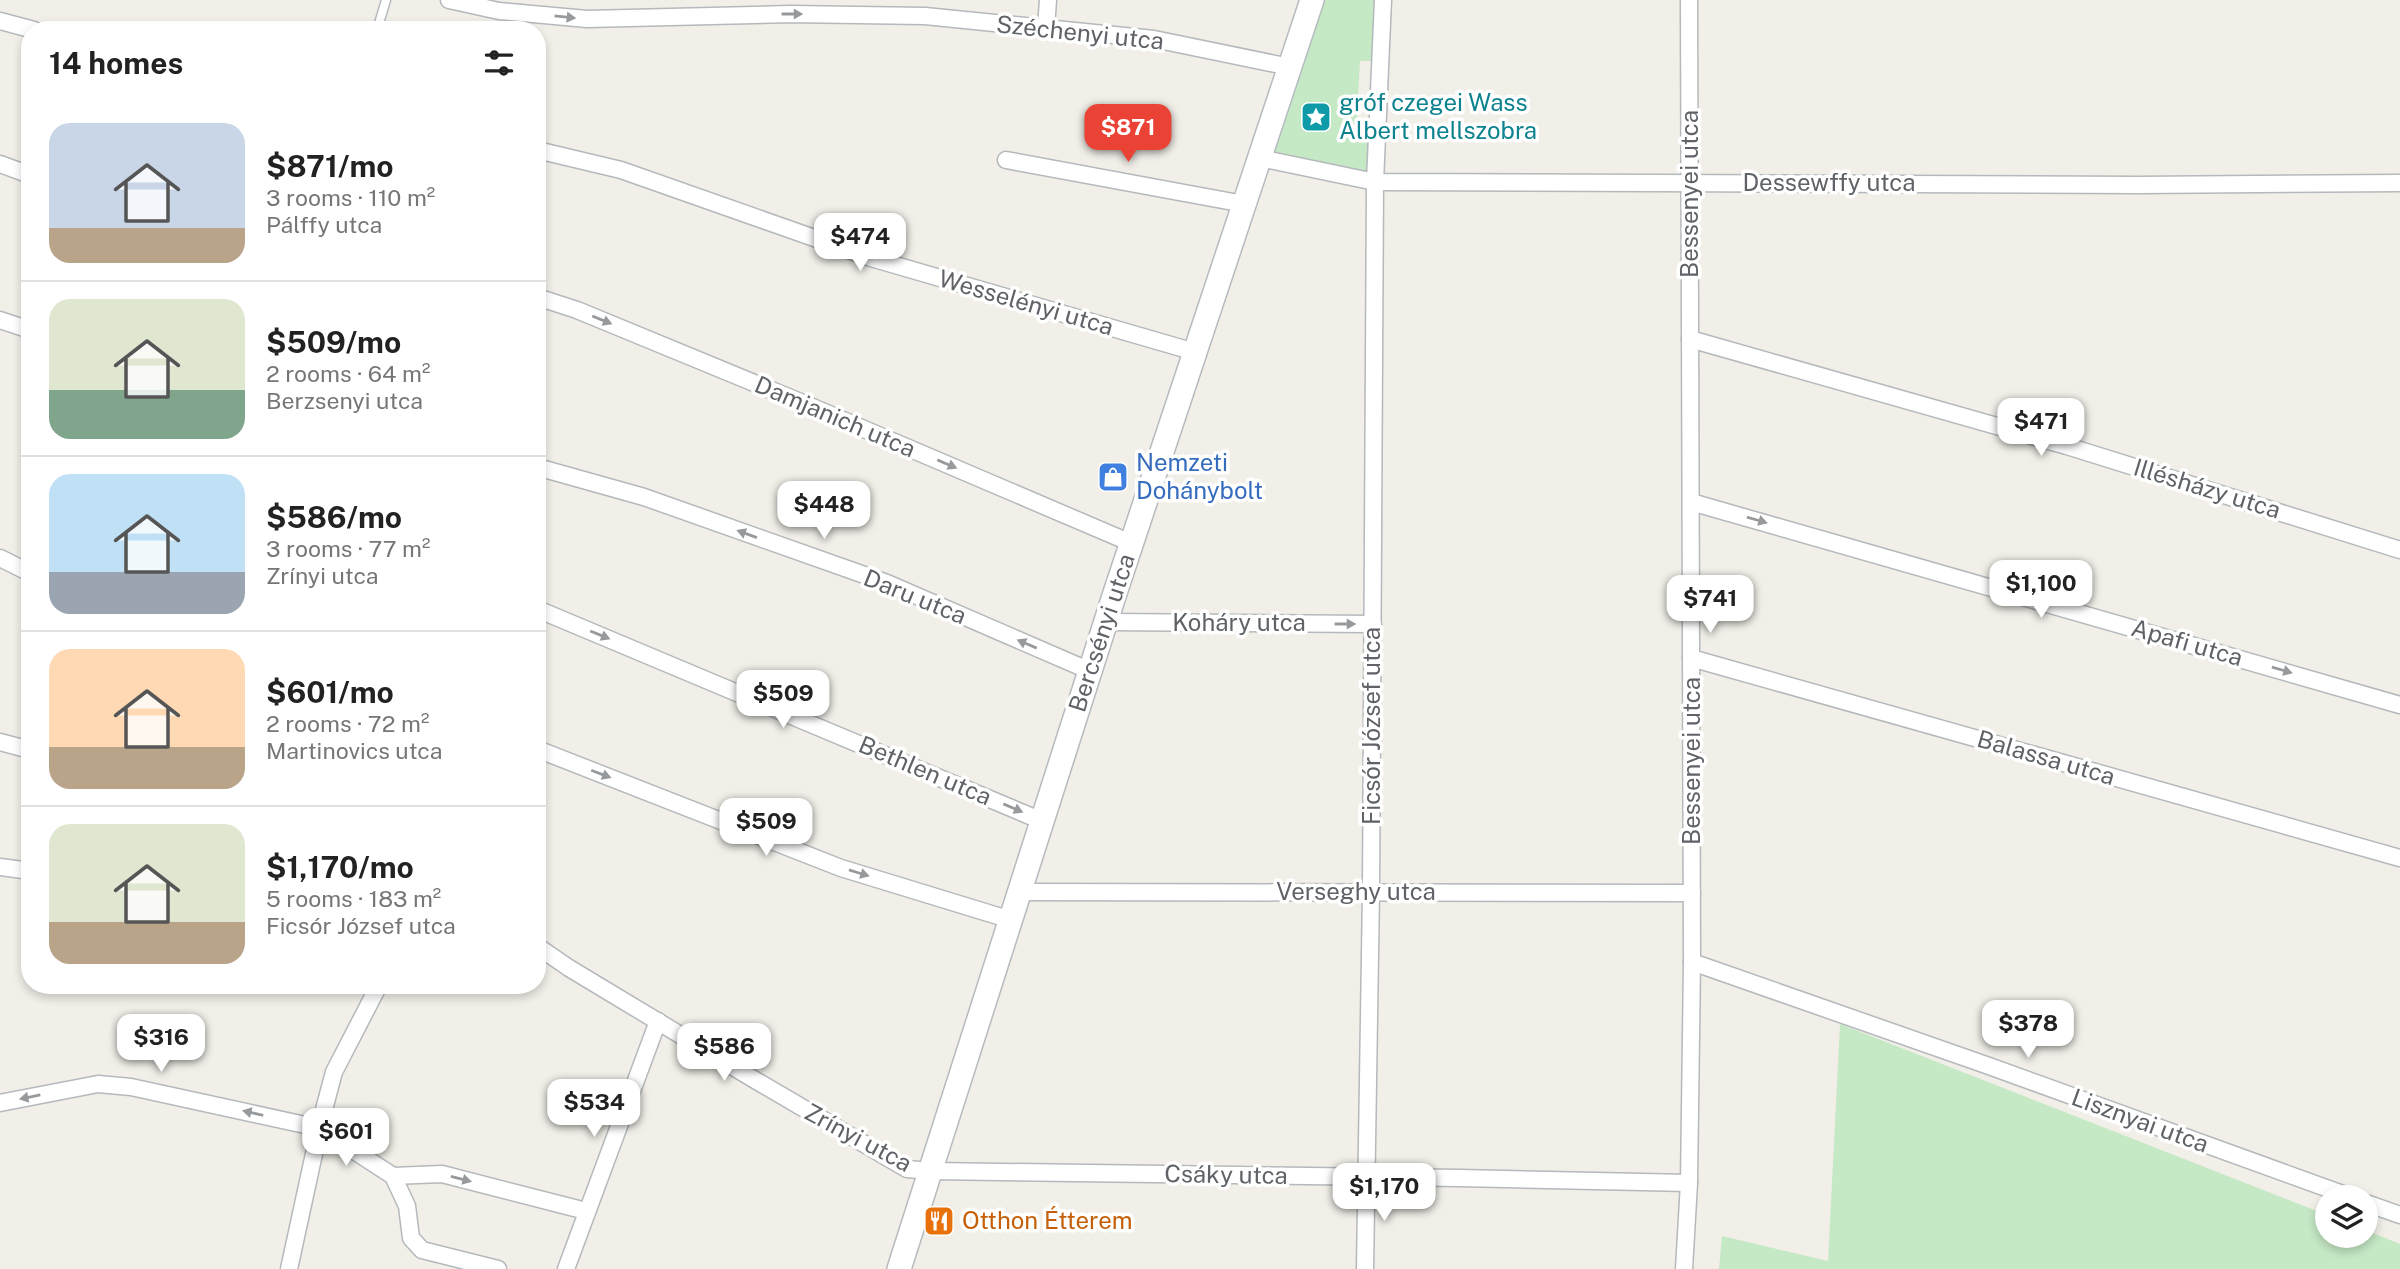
<!DOCTYPE html>
<html lang="en">
<head>
<meta charset="utf-8">
<style>
	body { margin:0; font-family:"Public Sans",sans-serif; background:#f2f2f2; color:#222; height:100vh; display:flex; flex-direction:column; font-size:26px; white-space:nowrap }
	* { box-sizing:border-box; margin:0 }
	p { font-size:23px; color:#767676 }
	.icon { flex:none; width:38px; height:38px; fill:none; stroke:currentColor; stroke-width:2; stroke-linecap:round; stroke-linejoin:round }
	.map { position:relative; flex:1; overflow:hidden }
	.sheet { position:absolute; left:21px; top:21px; width:525px; height:973px; display:flex; flex-direction:column; background:#fff; border-radius:28px; box-shadow:0 4px 10px #0003 }
	.sheet>* { flex:none }
	.fabs { position:absolute; left:2315px; top:1185px; display:grid; gap:14px }
	.fabs a { display:grid; place-items:center; width:63px; height:63px; border-radius:50%; background:#fff; box-shadow:0 4px 10px #0003; font-size:35px }
	.price { position:absolute; translate:-50% -60px; padding:0 16px; border-radius:14px; background:#fff; color:#222; font-size:23px; line-height:46px; filter:drop-shadow(0 2px 4px #0008) }
	.price::after { content:''; position:absolute; left:50%; top:42px; width:21px; height:16px; margin-left:-10px; background:inherit; clip-path:polygon(0 0,100% 0,50% 100%) }
	.price.current { background:#ea4335; color:#fff }
	ul { padding:0; list-style:none }
	li { display:flex; align-items:center; gap:21px; height:175px; padding:0 28px }
	li+li { border-top:2px solid #e0e0e0 }
	li span { display:grid; place-items:center; flex:none; width:196px; height:140px; border-radius:21px; color:#555 }
	li>.icon { margin-inline-start:auto }
	span .icon { width:84px; height:84px; fill:#fffc; stroke-width:1 }
	li b { font-size:30px }
	h2 { display:flex; justify-content:space-between; align-items:center; height:84px; padding:0 28px; font-size:30px }
	.map>svg:first-child { display:block }
	.green { fill:#c5e8c5 }
	.lines { fill:none; stroke-linecap:round; stroke-linejoin:round }
	.lane-casing { stroke:#b5b8bc; stroke-width:11 }
	.street-casing { stroke:#b5b8bc; stroke-width:19 }
	.secondary-casing { stroke:#b6babf; stroke-width:26 }
	.lane { stroke:#fff; stroke-width:8 }
	.street { stroke:#fff; stroke-width:16 }
	.secondary { stroke:#fff; stroke-width:23 }
	.oneway { fill:#979a9d }
	.labels { text-anchor:middle; stroke-width:7; stroke-linejoin:round; paint-order:stroke }
	.street-label { font-size:24px; fill:#5f6368; stroke:#fff }
	.culture-label { font-size:24px; fill:#0d838f; stroke:#fff; text-anchor:start }
	.shop-label { font-size:24px; fill:#366cbe; stroke:#fff; text-anchor:start }
	.food-label { font-size:24px; fill:#c56008; stroke:#fff; text-anchor:start }
</style>
</head>
<body>
<div class="map">
<svg width="2400" height="1269" viewBox="0 0 2400 1269">
	<rect width="100%" height="100%" fill="#f1efe8"/>
	<g class="green">
		<path d="M1312 0H1383L1381 61H1360L1356 135 1377 137 1375 182 1260 157Z"/>
		<path d="M1840 1024 2327 1215 2328 1236H2366V1230L2400 1244V1269H1719L1722 1236 1828 1261Z"/>
	</g>
	<g class="lines">
		<g class="lane-casing">
			<path id="lane" d="M377 30 386 0"/>
		</g>
		<g class="street-casing">
			<g id="street">
				<path d="M449 0 499 11 587 19 790 14 925 16 1154 39 1290 67"/>
				<path d="M0 21 34 30"/>
				<path d="M1046 28 1048 0"/>
				<path d="M537 150 621 170 871 258 1195 352"/>
				<path d="M1260 158 1375 182 2139 185 2400 183"/>
				<path d="M1006 160 1244 204"/>
				<path d="M0 164 30 175"/>
				<path d="M537 297 577 310 810 406 1131 543"/>
				<path d="M0 320 30 330"/>
				<path d="M1690 339 2067 446 2400 550"/>
				<path d="M537 467 644 497 887 583 1090 671"/>
				<path d="M1691 502 2400 705"/>
				<path d="M0 558 30 573"/>
				<path d="M537 609 1042 821"/>
				<path d="M1105 622 1373 624"/>
				<path d="M1691 658 2400 858"/>
				<path d="M0 742 30 750"/>
				<path d="M537 749 841 868 1011 920"/>
				<path d="M0 867 30 871"/>
				<path d="M1019 892 1692 893"/>
				<path d="M537 946 569 968 755 1080 907 1169 931 1171 1460 1178 1689 1183"/>
				<path d="M1692 962 1989 1066 2351 1197"/>
				<path d="M0 1103 98 1084 131 1087 319 1128 393 1176 407 1206 411 1238 422 1250 498 1269"/>
				<path d="M393 1176 442 1174 586 1211"/>
				<path d="M2366 1203 2400 1215"/>
				<path d="M289 1269 322 1117 334 1072 379 985"/>
				<path d="M566 1269 658 1021"/>
				<path d="M1365 1269 1371 892 1375 182 1383 0"/>
				<path d="M1684 1269 1689 1183 1692 962 1689 0"/>
			</g>
		</g>
		<g class="secondary-casing">
			<path id="secondary" d="M899 1269 1114 596 1312 0"/>
		</g>
		<use href="#lane" class="lane"/>
		<use href="#street" class="street"/>
		<use href="#secondary" class="secondary"/>
	</g>
	<defs><path id="oneway-solid" d="M-6-.8H1V-3.2L6.5 0L1 3.2V.8H-6Z" transform="scale(1.75)"/></defs>
	<g class="oneway">
		<use href="#oneway-solid" transform="translate(792 14)"/>
		<use href="#oneway-solid" transform="translate(565 17) rotate(6)"/>
		<use href="#oneway-solid" transform="translate(602 320) rotate(22)"/>
		<use href="#oneway-solid" transform="translate(947 464) rotate(23)"/>
		<use href="#oneway-solid" transform="translate(1757 520) rotate(16)"/>
		<use href="#oneway-solid" transform="translate(747 534) rotate(-160)"/>
		<use href="#oneway-solid" transform="translate(1345 624)"/>
		<use href="#oneway-solid" transform="translate(600 635) rotate(22)"/>
		<use href="#oneway-solid" transform="translate(1027 644) rotate(-157)"/>
		<use href="#oneway-solid" transform="translate(2282 670) rotate(16)"/>
		<use href="#oneway-solid" transform="translate(601 774) rotate(21)"/>
		<use href="#oneway-solid" transform="translate(1013 808) rotate(23)"/>
		<use href="#oneway-solid" transform="translate(859 873) rotate(17)"/>
		<use href="#oneway-solid" transform="translate(30 1097) rotate(169)"/>
		<use href="#oneway-solid" transform="translate(253 1113) rotate(-167)"/>
		<use href="#oneway-solid" transform="translate(461 1179) rotate(14)"/>
	</g>
	<defs>
		<g id="sight-square" transform="scale(1.575)"><rect x="-9" y="-9" width="18" height="18" rx="4" fill="#0f9aa8" stroke="#fff"/><path d="M0-6L1.8-2.2L6-1.7L2.9 1.2L3.7 5.4L0 3.3L-3.7 5.4L-2.9 1.2L-6-1.7L-1.8-2.2Z" fill="#fff"/></g>
		<g id="shop-square" transform="scale(1.575)"><rect x="-9" y="-9" width="18" height="18" rx="4" fill="#3f7fe0" stroke="#fff"/><path d="M-5-2.5h2.3a2.7 3.5 0 0 1 5.4 0H5L5.5 6h-11ZM-1.5-2.5h3a1.5 2.3 0 0 0-3 0Z" fill="#fff"/></g>
		<g id="restaurant-square" transform="scale(1.575)"><rect x="-9" y="-9" width="18" height="18" rx="4" fill="#e8710a" stroke="#fff"/><path d="M-5-6h1v4h1v-4h1v4h1v-4h1v5L-1.5 .5V6h-2V.5L-5-1ZM5-6V6H3V1.5H1.5Q1.5-4 5-6Z" fill="#fff"/></g>
	</defs>
	<g fill-rule="evenodd">
		<use href="#sight-square" x="1316" y="117"/>
		<use href="#shop-square" x="1113" y="477"/>
		<use href="#restaurant-square" x="939" y="1221"/>
	</g>
	<g class="labels">
		<g class="street-label">
			<text transform="translate(1080 33) rotate(6)" y="8">Széchenyi utca</text>
			<text x="1829" y="191">Dessewffy utca</text>
			<text transform="translate(1690 194) rotate(-90)" y="8">Bessenyei utca</text>
			<text transform="translate(1026 303) rotate(16)" y="8">Wesselényi utca</text>
			<text transform="translate(835 417) rotate(23)" y="8">Damjanich utca</text>
			<text transform="translate(2207 489) rotate(17)" y="8">Illésházy utca</text>
			<text transform="translate(915 597) rotate(22)" y="8">Daru utca</text>
			<text x="1239" y="631">Koháry utca</text>
			<text transform="translate(1102 633) rotate(-72)" y="8">Bercsényi utca</text>
			<text transform="translate(2187 643) rotate(16)" y="8">Apafi utca</text>
			<text transform="translate(1372 726) rotate(-90)" y="8">Ficsór József utca</text>
			<text transform="translate(2046 758) rotate(16)" y="8">Balassa utca</text>
			<text transform="translate(1692 761) rotate(-90)" y="8">Bessenyei utca</text>
			<text transform="translate(925 771) rotate(23)" y="8">Bethlen utca</text>
			<text x="1356" y="900">Verseghy utca</text>
			<text transform="translate(2140 1121) rotate(20)" y="8">Lisznyai utca</text>
			<text transform="translate(858 1138) rotate(28)" y="8">Zrínyi utca</text>
			<text transform="translate(1226 1175) rotate(1)" y="8">Csáky utca</text>
		</g>
		<g class="culture-label">
			<text x="1339" y="111">gróf czegei Wass<tspan x="1339" dy="28">Albert mellszobra</tspan></text>
		</g>
		<g class="shop-label">
			<text x="1136" y="471">Nemzeti<tspan x="1136" dy="28">Dohánybolt</tspan></text>
		</g>
		<g class="food-label">
			<text x="962" y="1229">Otthon Étterem</text>
		</g>
	</g>
</svg>
<div class="fabs">
<a><svg class="icon" aria-label="layers" viewBox="0 0 24 24"><path d="M12 4l9 5-9 5-9-5zM3 14l9 5 9-5"/></svg></a>
</div>
<b class="price current" style="left:1128px;top:164px">$871</b>
<b class="price" style="left:860px;top:273px">$474</b>
<b class="price" style="left:2041px;top:458px">$471</b>
<b class="price" style="left:824px;top:541px">$448</b>
<b class="price" style="left:2041px;top:620px">$1,100</b>
<b class="price" style="left:1710px;top:635px">$741</b>
<b class="price" style="left:783px;top:730px">$509</b>
<b class="price" style="left:766px;top:858px">$509</b>
<b class="price" style="left:2028px;top:1060px">$378</b>
<b class="price" style="left:161px;top:1074px">$316</b>
<b class="price" style="left:724px;top:1083px">$586</b>
<b class="price" style="left:594px;top:1139px">$534</b>
<b class="price" style="left:346px;top:1168px">$601</b>
<b class="price" style="left:1384px;top:1223px">$1,170</b>
<section class="sheet">
<h2>14 homes<svg class="icon" aria-label="filters" viewBox="0 0 24 24"><path d="M4 7h16M4 17h16"/><circle cx="9" cy="7" r="2"/><circle cx="15" cy="17" r="2"/></svg></h2>
<ul>
<li><span style="background:linear-gradient(#c9d6e8 75%,#b9a48a 0)"><svg class="icon" aria-label="home" viewBox="0 0 24 24"><path d="M3 11l9-7 9 7M6 9v11h12V9"/></svg></span><div><b>$871/mo</b><p>3 rooms · 110 m²</p><p>Pálffy utca</p></div></li>
<li><span style="background:linear-gradient(#dfe7d0 65%,#7fa58c 0)"><svg class="icon" aria-label="home" viewBox="0 0 24 24"><path d="M3 11l9-7 9 7M6 9v11h12V9"/></svg></span><div><b>$509/mo</b><p>2 rooms · 64 m²</p><p>Berzsenyi utca</p></div></li>
<li><span style="background:linear-gradient(#bfe0f5 70%,#9aa5b1 0)"><svg class="icon" aria-label="home" viewBox="0 0 24 24"><path d="M3 11l9-7 9 7M6 9v11h12V9"/></svg></span><div><b>$586/mo</b><p>3 rooms · 77 m²</p><p>Zrínyi utca</p></div></li>
<li><span style="background:linear-gradient(#ffd9b3 70%,#b9a48a 0)"><svg class="icon" aria-label="home" viewBox="0 0 24 24"><path d="M3 11l9-7 9 7M6 9v11h12V9"/></svg></span><div><b>$601/mo</b><p>2 rooms · 72 m²</p><p>Martinovics utca</p></div></li>
<li><span style="background:linear-gradient(#dfe7d0 70%,#b9a48a 0)"><svg class="icon" aria-label="home" viewBox="0 0 24 24"><path d="M3 11l9-7 9 7M6 9v11h12V9"/></svg></span><div><b>$1,170/mo</b><p>5 rooms · 183 m²</p><p>Ficsór József utca</p></div></li>
</ul>
</section>
</div>
</body>
</html>
